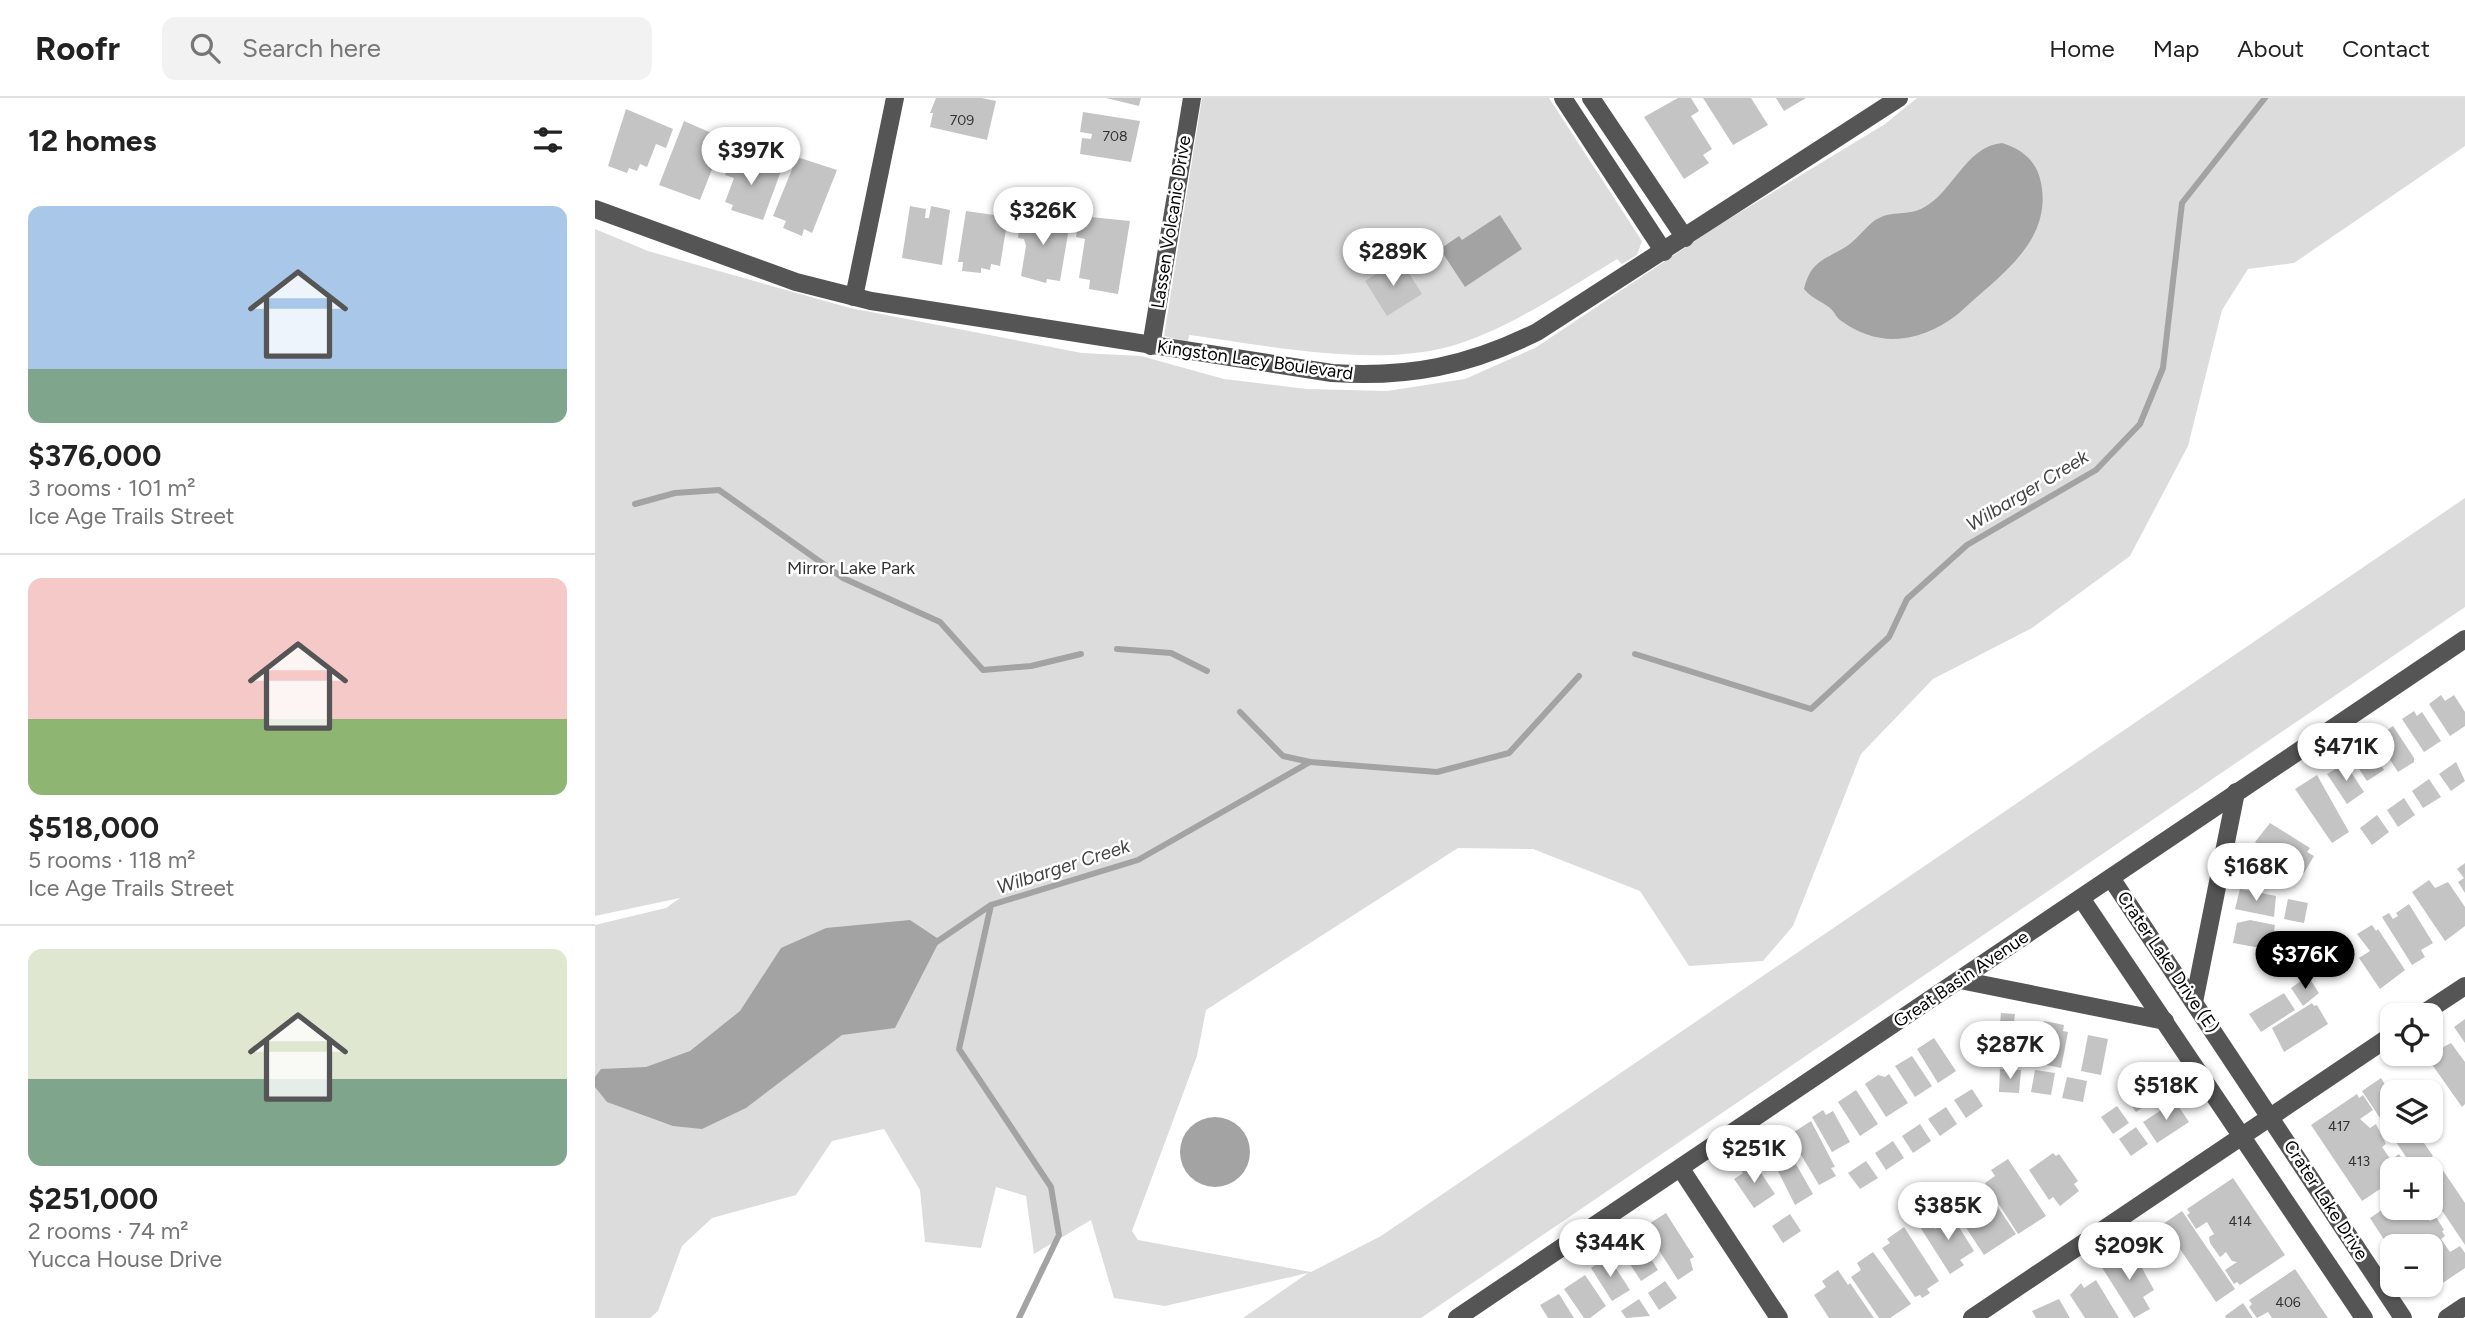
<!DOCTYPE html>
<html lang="en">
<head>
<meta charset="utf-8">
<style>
	body { margin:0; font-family:Figtree,sans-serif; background:#f2f2f2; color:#222; height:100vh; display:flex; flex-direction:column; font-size:26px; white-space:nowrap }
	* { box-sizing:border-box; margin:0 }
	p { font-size:23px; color:#767676 }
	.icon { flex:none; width:38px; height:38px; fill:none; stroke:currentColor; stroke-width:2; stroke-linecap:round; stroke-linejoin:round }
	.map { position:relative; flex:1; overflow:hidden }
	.details { display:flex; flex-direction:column; background:#fff; width:595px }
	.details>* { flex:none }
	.tools { position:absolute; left:1785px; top:905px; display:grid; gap:14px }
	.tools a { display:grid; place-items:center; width:63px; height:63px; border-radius:14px; background:#fff; box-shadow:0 2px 5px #0004; font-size:35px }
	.price { position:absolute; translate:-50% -60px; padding:0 16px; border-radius:24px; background:#fff; color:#222; font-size:23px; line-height:46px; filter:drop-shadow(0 2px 4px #0008) }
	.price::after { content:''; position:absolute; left:50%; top:42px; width:21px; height:16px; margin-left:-10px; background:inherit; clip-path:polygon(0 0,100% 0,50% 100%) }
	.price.current { background:#000; color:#fff }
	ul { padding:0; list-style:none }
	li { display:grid; align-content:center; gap:14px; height:371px; padding:0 28px }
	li+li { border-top:2px solid #e0e0e0 }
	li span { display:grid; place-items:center; height:217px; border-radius:14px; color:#555 }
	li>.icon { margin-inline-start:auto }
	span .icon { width:126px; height:126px; fill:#fffc; stroke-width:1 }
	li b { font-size:30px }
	h2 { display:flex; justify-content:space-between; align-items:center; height:84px; padding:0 28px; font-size:30px }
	header { display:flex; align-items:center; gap:42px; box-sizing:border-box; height:98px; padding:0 35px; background:#fff; border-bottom:2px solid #e0e0e0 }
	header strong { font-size:33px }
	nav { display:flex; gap:38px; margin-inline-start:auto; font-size:24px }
	.search { width:490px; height:63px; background:#f2f2f2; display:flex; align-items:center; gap:18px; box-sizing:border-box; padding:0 24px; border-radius:14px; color:#767676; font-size:26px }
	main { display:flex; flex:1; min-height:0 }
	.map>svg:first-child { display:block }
	.green { fill:#dcdcdc }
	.water { fill:#a3a3a3 }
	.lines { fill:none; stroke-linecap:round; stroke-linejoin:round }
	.stream { stroke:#a3a3a3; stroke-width:6 }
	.building { fill:#c4c4c4 }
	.minor { stroke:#555; stroke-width:18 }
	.labels { text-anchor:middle; stroke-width:5; stroke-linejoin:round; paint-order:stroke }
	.number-label { font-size:14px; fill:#313131 }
	.street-label { font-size:18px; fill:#000; stroke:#fff }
	.park-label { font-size:18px; fill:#333; stroke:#fff }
	.water-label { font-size:19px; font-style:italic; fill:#444; stroke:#fff }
</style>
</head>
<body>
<header>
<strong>Roofr</strong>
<div class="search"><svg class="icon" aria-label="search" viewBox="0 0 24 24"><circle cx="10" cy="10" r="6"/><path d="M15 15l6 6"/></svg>Search here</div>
<nav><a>Home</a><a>Map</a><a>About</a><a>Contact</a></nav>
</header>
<main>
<section class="details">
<h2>12 homes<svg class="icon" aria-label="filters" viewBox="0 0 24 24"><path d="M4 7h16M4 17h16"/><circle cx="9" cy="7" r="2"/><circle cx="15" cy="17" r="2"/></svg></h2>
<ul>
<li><span style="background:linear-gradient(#a9c7e8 75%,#7fa58c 0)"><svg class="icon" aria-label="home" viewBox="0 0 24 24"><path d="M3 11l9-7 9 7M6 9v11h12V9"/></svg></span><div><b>$376,000</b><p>3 rooms · 101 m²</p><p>Ice Age Trails Street</p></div></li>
<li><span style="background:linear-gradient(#f6c9c9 65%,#8fb573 0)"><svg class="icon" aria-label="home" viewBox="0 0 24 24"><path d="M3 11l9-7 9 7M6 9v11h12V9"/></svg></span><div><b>$518,000</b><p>5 rooms · 118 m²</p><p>Ice Age Trails Street</p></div></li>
<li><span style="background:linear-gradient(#dfe7d0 60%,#7fa58c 0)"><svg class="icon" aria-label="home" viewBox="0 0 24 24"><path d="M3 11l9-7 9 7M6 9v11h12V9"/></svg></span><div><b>$251,000</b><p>2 rooms · 74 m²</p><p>Yucca House Drive</p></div></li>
</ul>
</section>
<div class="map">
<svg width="1870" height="1220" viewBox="0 0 1870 1220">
	<rect width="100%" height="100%" fill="#fff"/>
	<g class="green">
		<path d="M607 0H954L1047 143 1042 157 1027 166 1022 161C971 192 923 225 866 245 787 272 676 248 594 237L593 244 569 238Z"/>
		<path d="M1322 0H1870V48L1699 165 1653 171 1627 212 1593 348 1535 458 1437 530 1338 581 1266 656 1198 828 1168 863 1094 868 1045 793 938 751 863 750 611 912 602 958 537 1133 543 1142 716 1174 786 1138 1870 400V509L826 1220H648L713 1175 570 1208 519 1200 496 1122 439 1156 431 1098 401 1089 386 1150 330 1144 325 1092 289 1031 237 1043 201 1097 117 1120 87 1148 63 1213 55 1220H0V827L71 810 85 800 0 818V131L53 153 255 210 487 255 546 258 629 281 712 291 792 293 870 281 940 250 1124 127 1290 26Z"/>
	</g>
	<g class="water">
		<path d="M1407 45C1428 51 1442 64 1446 85 1458 145 1401 180 1363 216 1325 245 1284 251 1245 222 1241 219 1239 213 1235 210 1226 203 1216 200 1209 191 1216 162 1230 162 1252 148 1264 140 1272 126 1284 120 1297 113 1314 117 1326 111 1358 96 1369 49 1407 45Z"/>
		<path d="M905 117 927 151 870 189 845 151 864 138 867 142Z"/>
		<path d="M315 822 345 842 300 930 247 937 151 1010 107 1031 78 1028 12 1004 0 989V979L6 971 51 969 95 953 145 913 186 850 231 830Z"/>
		<circle cx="620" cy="1054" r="35"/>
	</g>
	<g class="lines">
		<g class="stream">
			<path d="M40 406 80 395 124 392 248 480 345 524 388 572 436 568 486 556"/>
			<path d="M522 551 576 555 612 573"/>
			<path d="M1040 556 1216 611 1294 539 1312 501 1372 447 1501 372 1545 326 1568 270 1587 105 1670 0"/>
			<path d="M645 614 688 658 715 664 842 674 914 655 984 578"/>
			<path d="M340 845 396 807"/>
			<path d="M424 1220 464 1137 456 1089 364 951 396 807 543 762 715 664"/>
		</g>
	</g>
	<g class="building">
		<path d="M341 0H387L401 3 392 42 335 29 338 15H335Z"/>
		<path d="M511 0H546L544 8Z"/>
		<path d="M1083 0H1096L1104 13 1096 18 1117 51 1108 57 1114 65 1089 81 1049 19Z"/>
		<path d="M1108 0H1156L1173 27 1138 47Z"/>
		<path d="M1181 0H1211L1189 13Z"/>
		<path d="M31 11 78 31 71 50 61 46 52 69 45 66 42 73 34 70 32 75 13 68Z"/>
		<path d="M488 14 545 23 536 64 485 56 487 40 496 41 497 36 485 34Z"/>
		<path d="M89 23 135 43 127 63 121 61 105 102 64 87Z"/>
		<path d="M138 56 186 73 168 122 136 112 138 107 130 104 139 80 130 77Z"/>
		<path d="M202 59 242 72 217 135 209 131 207 138 188 130 191 123 178 118Z"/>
		<path d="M315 108 331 111 330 120H334L336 108 355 112 347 167 307 160Z"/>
		<path d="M371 113 413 119 405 168 396 166 395 172 386 170V175L367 173 368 164H363Z"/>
		<path d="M435 117 475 124 465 183 452 181 451 185 426 178 431 148 429 141 423 140 426 118Z"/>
		<path d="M485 118 535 123 523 196 494 191 495 182 484 180 490 141 481 139Z"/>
		<path d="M805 161 827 196 792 218 770 183Z"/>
		<path d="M1846 597 1850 603 1859 597 1870 614V628L1855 638 1834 606Z"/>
		<path d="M1819 613 1822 618 1827 614 1846 643 1829 654 1807 621Z"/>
		<path d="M1798 628 1819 660V664L1803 674 1781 640Z"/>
		<path d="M1773 648 1789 672 1772 683 1756 659Z"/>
		<path d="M1861 664 1870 683 1856 693 1844 676Z"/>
		<path d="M1750 665 1769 694 1752 706 1732 676Z"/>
		<path d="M1722 677 1754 734 1737 745 1700 691Z"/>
		<path d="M1834 681 1846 699 1828 710 1817 693Z"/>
		<path d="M1809 700 1820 717 1803 729 1792 712Z"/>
		<path d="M1782 717 1794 734 1777 747 1765 730Z"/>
		<path d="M1675 725 1715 750 1712 754 1719 758 1709 775 1693 760 1691 763 1660 744Z"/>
		<path d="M1870 765V795L1863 784 1869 780 1862 771Z"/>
		<path d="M1834 782 1840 790 1853 784 1870 809V828L1850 843 1817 794Z"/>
		<path d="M1645 791 1681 798 1679 819 1640 811Z"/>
		<path d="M1693 801 1713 805 1709 825 1689 821Z"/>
		<path d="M1814 806 1838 845 1826 852 1830 859 1817 867 1787 819 1794 815 1798 821 1803 818 1801 815Z"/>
		<path d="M1655 822 1680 827 1676 852 1638 845 1642 825Z"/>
		<path d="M1777 827 1781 833 1783 831 1810 872 1785 891 1764 860 1775 853 1762 836Z"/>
		<path d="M1691 837 1711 841 1707 862 1687 858Z"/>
		<path d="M1713 878 1724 895 1708 908 1696 890Z"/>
		<path d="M1689 895 1700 912 1666 934 1654 916Z"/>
		<path d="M1717 905 1719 908 1722 907 1733 926 1689 954 1677 930Z"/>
		<path d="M1406 915 1420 916 1419 923 1429 924 1428 937H1424L1425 958 1402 957Z"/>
		<path d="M1870 921V945L1859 929Z"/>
		<path d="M1449 923 1469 927 1468 933 1473 934 1466 970 1438 964 1444 929H1447Z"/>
		<path d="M1493 937 1513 941 1506 977 1486 973Z"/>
		<path d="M1339 940 1361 973 1343 985 1322 951Z"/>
		<path d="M1856 945 1870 964V1006L1867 1009 1831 958Z"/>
		<path d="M1317 958 1337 988 1320 999 1300 968Z"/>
		<path d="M1405 971 1426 972 1424 995 1404 994Z"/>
		<path d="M1440 972 1460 975 1456 997 1436 994Z"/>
		<path d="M1561 975 1573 993 1541 1014 1529 997Z"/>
		<path d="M1294 976 1313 1005 1291 1019 1270 986 1283 977 1290 979Z"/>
		<path d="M1472 979 1492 983 1488 1004 1467 1000Z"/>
		<path d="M1786 980 1797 998V1032H1820L1838 1058 1819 1071 1767 993Z"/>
		<path d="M1377 991 1388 1008 1371 1020 1359 1002Z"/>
		<path d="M1261 992 1283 1026 1265 1038 1243 1004Z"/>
		<path d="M1762 996 1764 1000 1768 997 1778 1012 1765 1021 1775 1030 1781 1026 1791 1046 1787 1049 1796 1062 1804 1056 1811 1067 1809 1071H1797V1083L1767 1103 1716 1027Z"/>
		<path d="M1580 1003 1594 1024 1562 1045 1548 1024Z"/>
		<path d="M1522 1008 1534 1025 1518 1036 1506 1019Z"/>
		<path d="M1351 1009 1362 1026 1345 1038 1333 1021Z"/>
		<path d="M1228 1012 1231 1017 1238 1013 1255 1044 1237 1054 1217 1019Z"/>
		<path d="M1216 1023 1240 1069 1236 1070 1241 1078 1224 1087 1196 1040 1201 1037 1199 1034Z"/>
		<path d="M1325 1026 1336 1043 1318 1055 1307 1038Z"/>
		<path d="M1541 1029 1553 1046 1536 1058 1524 1041Z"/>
		<path d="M1185 1038 1218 1096 1200 1107 1180 1067 1176 1070 1167 1055 1172 1052 1174 1045Z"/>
		<path d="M1298 1043 1309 1060 1291 1072 1280 1055Z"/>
		<path d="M1458 1055 1461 1058 1464 1056 1483 1083 1479 1086 1484 1093 1465 1108 1458 1099 1454 1102 1434 1072Z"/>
		<path d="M1413 1061 1451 1118 1423 1136 1390 1085 1400 1078 1396 1072Z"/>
		<path d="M1158 1063 1180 1096 1159 1110 1139 1081 1148 1075 1145 1071Z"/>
		<path d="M1271 1063 1283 1080 1265 1091 1253 1075Z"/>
		<path d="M1847 1071 1870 1105V1147L1836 1096V1079Z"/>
		<path d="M1638 1080 1690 1157 1645 1187 1642 1184 1639 1186 1630 1172 1642 1164 1637 1163 1631 1154 1625 1159 1615 1145 1614 1139 1619 1136 1612 1124 1601 1131 1592 1117 1595 1115 1592 1111Z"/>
		<path d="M1381 1085 1390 1099 1394 1096 1421 1136 1389 1157 1358 1110 1369 1103 1364 1096Z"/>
		<path d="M1797 1105V1110H1830L1824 1114 1826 1118 1830 1115 1835 1123 1841 1119 1849 1132 1847 1133 1850 1138 1846 1141 1855 1154 1865 1148 1870 1155V1170L1827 1199 1819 1186H1836V1148H1797V1154L1775 1120Z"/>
		<path d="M1587 1113 1640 1191 1621 1204 1568 1126Z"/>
		<path d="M1071 1115 1099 1159 1095 1161 1098 1172 1083 1182 1049 1129Z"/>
		<path d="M1355 1115 1379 1153 1365 1162 1369 1167 1355 1176 1325 1129 1335 1123 1340 1131 1344 1128 1341 1124Z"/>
		<path d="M1195 1116 1206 1133 1188 1145 1177 1128Z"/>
		<path d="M1309 1129 1344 1183 1332 1191 1335 1195 1327 1200 1325 1197 1320 1199 1287 1150 1295 1145 1292 1141Z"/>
		<path d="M1041 1138 1063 1172 1046 1183 1028 1155 1033 1152 1029 1146Z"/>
		<path d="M1536 1150 1559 1192 1548 1199 1555 1211 1539 1220 1506 1168Z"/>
		<path d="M1278 1154 1316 1206 1295 1220H1284L1256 1179 1266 1172 1262 1165Z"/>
		<path d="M1013 1158 1035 1192 1017 1203 996 1170Z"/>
		<path d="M1700 1171 1733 1220H1677L1673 1214 1662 1220 1654 1209 1657 1206 1654 1202Z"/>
		<path d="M1243 1172 1253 1187 1255 1185 1279 1220H1234L1219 1197 1231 1189 1227 1183Z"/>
		<path d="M990 1177 1011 1208 995 1220H989L969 1191Z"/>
		<path d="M1501 1182 1524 1220H1490L1475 1197 1486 1185 1489 1190Z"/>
		<path d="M1070 1183 1082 1200 1064 1212 1053 1195Z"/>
		<path d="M964 1196 979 1220H953L945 1207Z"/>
		<path d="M1044 1201 1055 1218 1031 1220 1026 1213Z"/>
		<path d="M1464 1201 1475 1220H1441L1437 1213Z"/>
		<path d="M1648 1205 1658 1220H1631L1630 1218Z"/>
	</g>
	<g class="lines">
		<g class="minor">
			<path d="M968 0 1069 154"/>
			<path d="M996 0 1090 140"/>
			<path d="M0 111 201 184 276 203 737 275C814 280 873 268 942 234L1304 0"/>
			<path d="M259 199 300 0"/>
			<path d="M556 248 597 0"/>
			<path d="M1516 780 1808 1220"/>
			<path d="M1486 800 1769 1220"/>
			<path d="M1365 882 1570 923"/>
			<path d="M1599 904 1641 694"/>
			<path d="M1826 917 1870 888"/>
			<path d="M1086 1071 1184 1220"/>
			<path d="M862 1220 1870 541"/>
			<path d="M1377 1220 1797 937"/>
			<path d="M1852 1220 1870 1208"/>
		</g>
	</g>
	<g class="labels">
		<g class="number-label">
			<text x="367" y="27">709</text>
			<text x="520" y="43">708</text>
			<text x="1744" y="1033">417</text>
			<text x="1764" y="1068">413</text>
			<text x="1645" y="1128">414</text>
			<text x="1693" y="1209">406</text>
		</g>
		<g class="street-label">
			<text transform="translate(576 124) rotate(-81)" y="6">Lassen Volcanic Drive</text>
			<text transform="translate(660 262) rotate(8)" y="6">Kingston Lacy Boulevard</text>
			<text transform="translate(1573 864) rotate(56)" y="6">Crater Lake Drive (E)</text>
			<text transform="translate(1366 881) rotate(-34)" y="6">Great Basin Avenue</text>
			<text transform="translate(1731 1102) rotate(57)" y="6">Crater Lake Drive</text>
		</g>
		<g class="park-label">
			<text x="256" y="476">Mirror Lake Park</text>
		</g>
		<g class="water-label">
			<text transform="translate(1432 392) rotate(-31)" y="7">Wilbarger Creek</text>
			<text transform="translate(468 768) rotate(-18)" y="7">Wilbarger Creek</text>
		</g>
	</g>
</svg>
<div class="tools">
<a><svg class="icon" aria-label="locate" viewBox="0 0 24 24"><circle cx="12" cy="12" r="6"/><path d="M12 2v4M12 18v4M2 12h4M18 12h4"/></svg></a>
<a><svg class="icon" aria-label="layers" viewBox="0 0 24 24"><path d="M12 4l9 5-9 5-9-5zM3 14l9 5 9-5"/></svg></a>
<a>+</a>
<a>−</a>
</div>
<b class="price" style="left:156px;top:89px">$397K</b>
<b class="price" style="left:448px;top:149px">$326K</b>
<b class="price" style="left:798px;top:190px">$289K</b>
<b class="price" style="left:1751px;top:685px">$471K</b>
<b class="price" style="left:1661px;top:805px">$168K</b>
<b class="price current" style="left:1710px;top:893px">$376K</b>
<b class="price" style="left:1415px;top:983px">$287K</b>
<b class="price" style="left:1571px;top:1024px">$518K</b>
<b class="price" style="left:1159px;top:1087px">$251K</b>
<b class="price" style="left:1353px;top:1144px">$385K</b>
<b class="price" style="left:1015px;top:1181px">$344K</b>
<b class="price" style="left:1534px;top:1184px">$209K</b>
</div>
</main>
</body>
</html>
